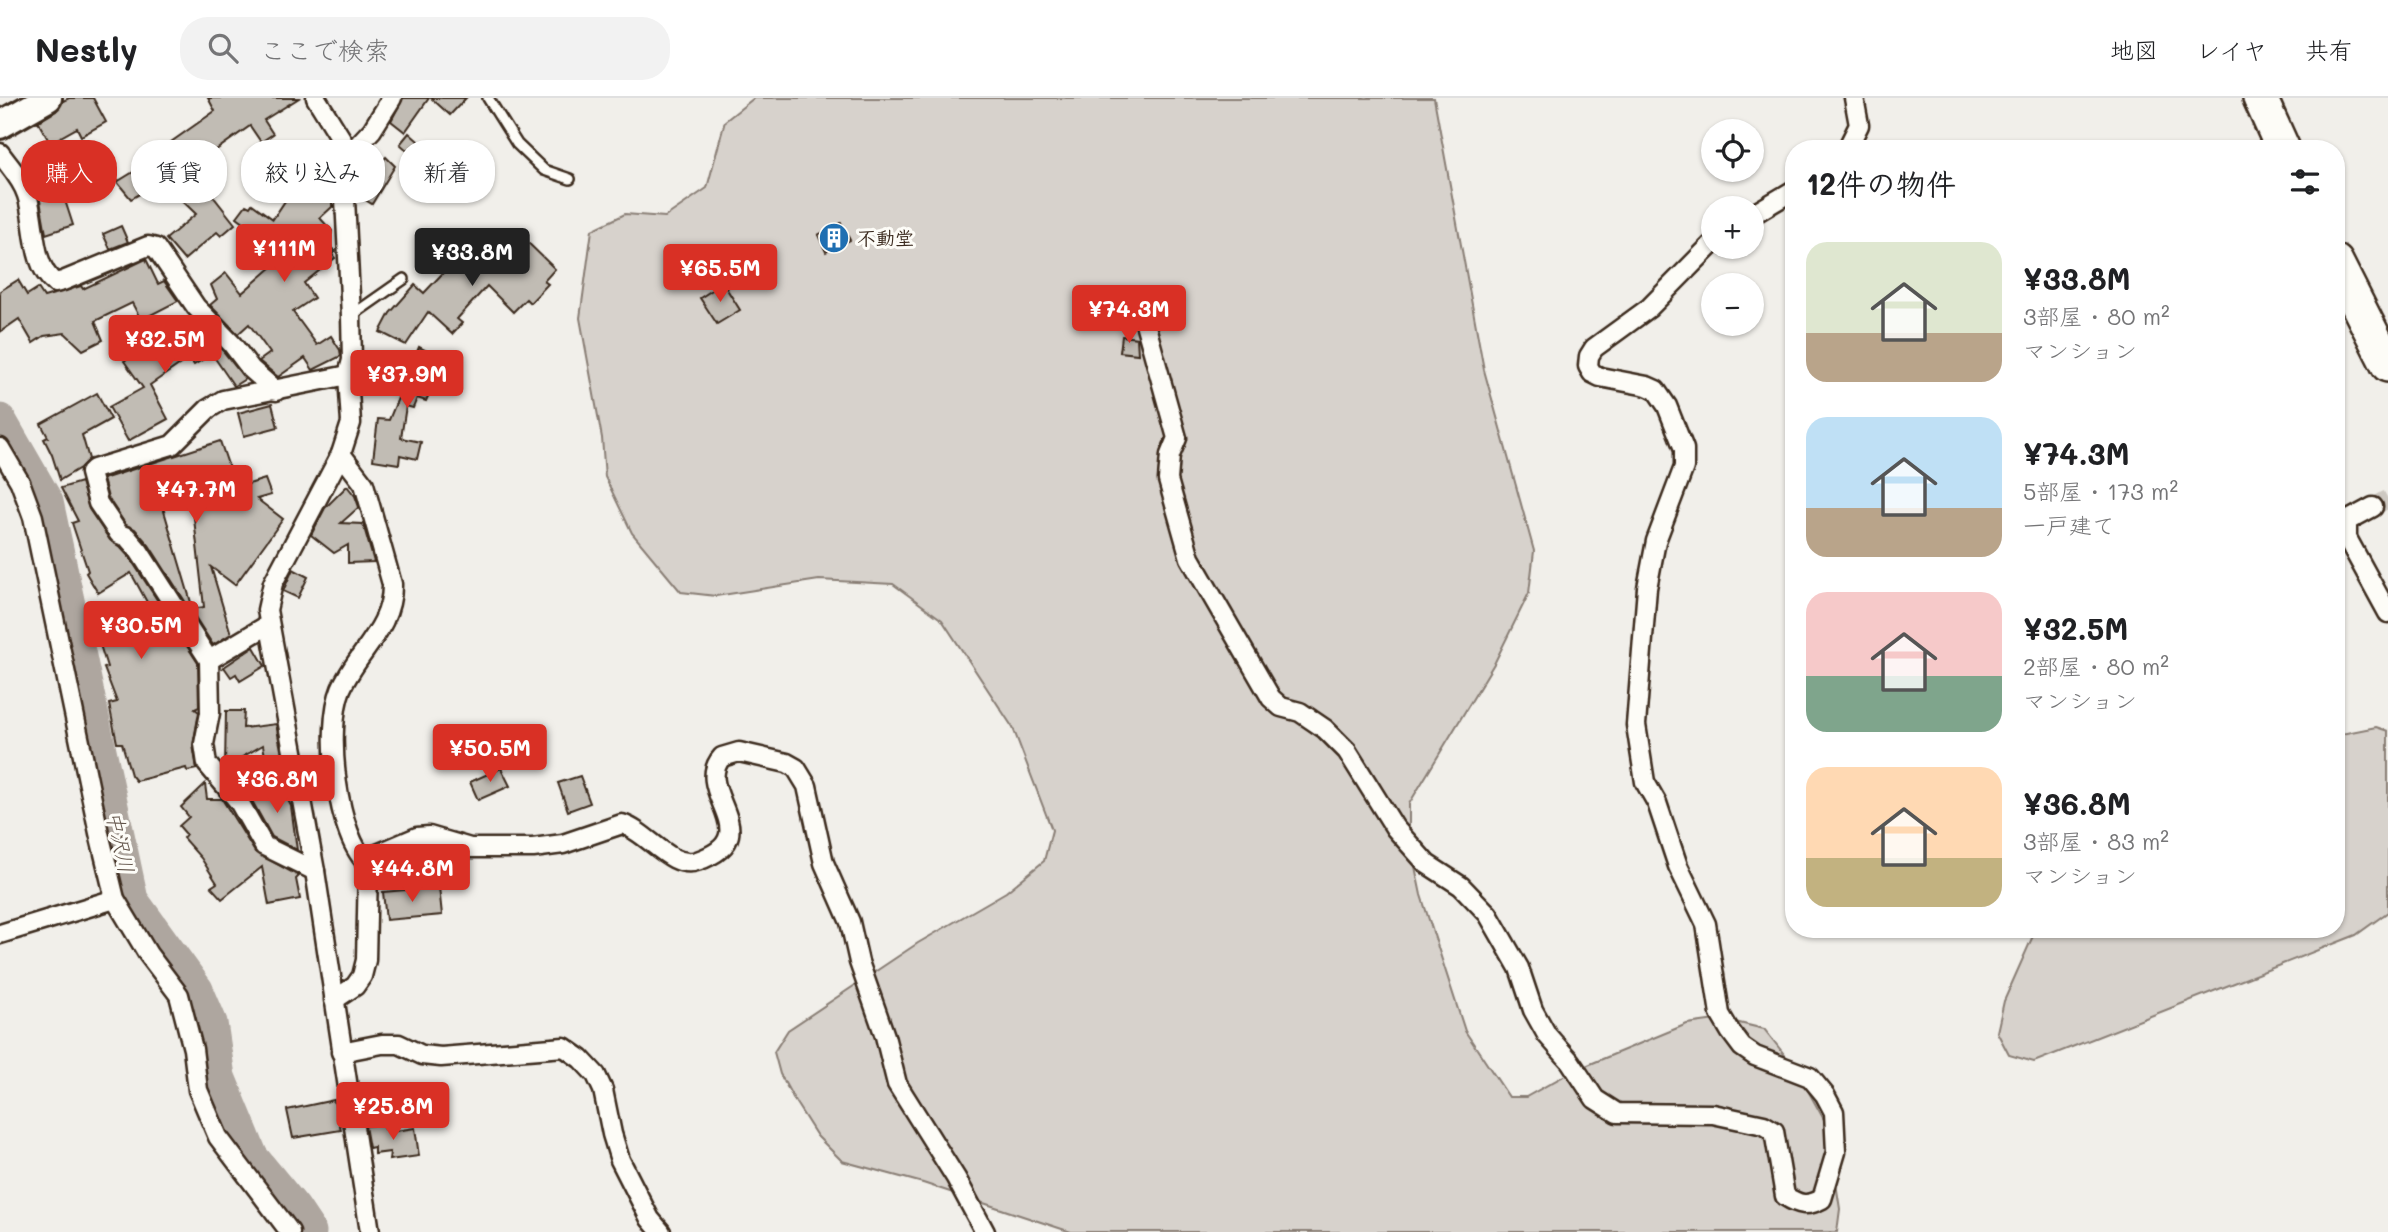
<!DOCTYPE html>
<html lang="ja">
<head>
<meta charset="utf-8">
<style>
	body { margin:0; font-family:Mali,"Klee One",sans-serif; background:#f2f2f2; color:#202124; height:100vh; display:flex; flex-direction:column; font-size:26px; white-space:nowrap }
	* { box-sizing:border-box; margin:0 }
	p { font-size:23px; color:#757577 }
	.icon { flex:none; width:38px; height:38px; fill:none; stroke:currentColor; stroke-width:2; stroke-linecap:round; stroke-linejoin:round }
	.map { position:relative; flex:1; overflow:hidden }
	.side { position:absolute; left:1785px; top:42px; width:560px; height:798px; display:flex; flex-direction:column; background:#fff; border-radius:28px; box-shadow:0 2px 5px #0004 }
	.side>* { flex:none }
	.top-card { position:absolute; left:21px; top:42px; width:665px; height:63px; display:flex; gap:14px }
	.buttons { position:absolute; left:1701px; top:21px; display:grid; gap:14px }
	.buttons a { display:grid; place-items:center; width:63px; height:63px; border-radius:50%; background:#fff; box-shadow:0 2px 5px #0004; font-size:35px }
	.price { position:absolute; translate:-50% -60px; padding:0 16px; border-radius:7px; background:#d93025; color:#fff; font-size:23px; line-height:46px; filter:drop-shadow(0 2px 4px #0008) }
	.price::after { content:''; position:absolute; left:50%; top:42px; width:21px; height:16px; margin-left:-10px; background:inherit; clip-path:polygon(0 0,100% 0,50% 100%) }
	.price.selected { background:#222; color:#fff }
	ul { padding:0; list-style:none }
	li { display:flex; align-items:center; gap:21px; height:175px; padding:0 21px }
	li span { display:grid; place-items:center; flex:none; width:196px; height:140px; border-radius:21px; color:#555 }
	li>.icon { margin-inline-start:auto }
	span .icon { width:84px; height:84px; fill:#fffc; stroke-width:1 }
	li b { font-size:30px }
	h2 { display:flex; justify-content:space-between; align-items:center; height:84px; padding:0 21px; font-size:30px }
	.pill { padding:0 24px; border-radius:28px; background:#fff; box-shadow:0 2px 5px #0004; font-size:24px; line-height:63px }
	.pill.selected { background:#d93025; color:#fff }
	header { display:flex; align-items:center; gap:42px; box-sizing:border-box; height:98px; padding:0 35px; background:#fff; border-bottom:2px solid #e0e0e0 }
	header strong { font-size:33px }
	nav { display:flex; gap:38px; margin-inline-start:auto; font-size:24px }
	.search { width:490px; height:63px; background:#f2f2f2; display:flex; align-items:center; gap:18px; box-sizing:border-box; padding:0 24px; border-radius:28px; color:#757577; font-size:26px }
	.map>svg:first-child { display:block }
	.green { fill:#d7d2cc; stroke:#897e75; stroke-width:2 }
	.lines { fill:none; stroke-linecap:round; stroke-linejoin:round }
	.river { stroke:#aea69f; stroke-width:33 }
	.building { fill:#c1bcb4; stroke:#3b2a1e; stroke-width:2; fill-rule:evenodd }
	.street-tunnel { stroke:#cdc8c1; stroke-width:18; stroke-dasharray:18 9; stroke-linecap:butt }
	.lane-casing { stroke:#3b2a1e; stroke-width:14 }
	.street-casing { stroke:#3b2a1e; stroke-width:23 }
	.secondary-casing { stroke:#3b2a1e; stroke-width:32 }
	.highway-casing { stroke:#3b2a1e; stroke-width:38 }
	.lane { stroke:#fdfcf7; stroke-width:9 }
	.street { stroke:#fdfcf7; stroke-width:18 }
	.secondary { stroke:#fdfcf7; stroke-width:26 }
	.highway { stroke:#fdfcf7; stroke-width:33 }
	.labels { text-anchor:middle; stroke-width:6; stroke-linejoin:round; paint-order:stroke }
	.poi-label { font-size:19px; font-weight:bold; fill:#3b2a1e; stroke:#fdfcf7; text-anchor:start }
	.water-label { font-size:21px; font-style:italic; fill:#63554b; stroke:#fdfcf7 }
</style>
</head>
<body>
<header>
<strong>Nestly</strong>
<div class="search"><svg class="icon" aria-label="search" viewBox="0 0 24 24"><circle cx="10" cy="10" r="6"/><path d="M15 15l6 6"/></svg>ここで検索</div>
<nav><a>地図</a><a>レイヤ</a><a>共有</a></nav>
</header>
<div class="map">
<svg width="2388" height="1134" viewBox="0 0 2388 1134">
	<rect width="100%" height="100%" fill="#f1efea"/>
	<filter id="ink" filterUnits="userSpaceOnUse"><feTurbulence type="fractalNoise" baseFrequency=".0143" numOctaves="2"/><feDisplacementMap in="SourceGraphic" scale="14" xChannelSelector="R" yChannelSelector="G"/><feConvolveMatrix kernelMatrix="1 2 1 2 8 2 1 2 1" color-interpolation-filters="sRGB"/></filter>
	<g filter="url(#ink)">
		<g class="green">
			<path d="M754 0H1434L1484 272 1534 453 1529 495 1495 564 1409 706V740L1421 797 1465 933 1509 999H1526L1571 974 1687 926 1723 921 1764 931 1796 971 1827 1027 1840 1111 1837 1134H1071L923 1085 842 1063 817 1038 796 1005 780 976 774 954 788 932 918 845 1006 794 1044 763 1052 732 1013 630 942 522 893 486 819 482 716 498 681 494 632 435 605 379 602 340 580 220 592 132 625 116 665 119 707 90 725 23Z"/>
			<path d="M2376 629 2388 633V814L2356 837 2034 964 2009 957 1997 934 2004 903 2036 831H2336V637Z"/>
		</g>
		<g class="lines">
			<path class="river" d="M0 322 47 404 132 802 197 892 211 925 219 979 252 1059 294 1110 310 1134"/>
		</g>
		<g class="building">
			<path d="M69 0H93L106 24 81 38 77 30 50 45 38 24 56 13 63 3Z"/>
			<path d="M208 0H299L264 22 273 36 261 44 250 28 205 60 224 82 214 91 217 94 213 98 235 126 221 138 217 134 184 162 166 141 196 116 169 90 167 89 149 100 145 93 131 101 117 84 174 49 171 44 215 13Z"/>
			<path d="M403 0H429L405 34 391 23Z"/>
			<path d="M431 0H466L450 17Z"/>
			<path d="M409 35 426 50 417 61 400 46Z"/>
			<path d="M386 59 395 68 372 106 356 96V83L369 62 378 67Z"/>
			<path d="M332 85V109L320 120 332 133 329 146 335 154 332 156 335 160 304 185 314 200 293 214 317 247 331 238 340 252 341 258 313 272 305 260 278 279 259 263 270 255 249 226 238 236 210 207 217 201 211 187 226 175 242 195 288 155 261 132 259 135 237 119 246 107 250 109 252 106 273 121 293 91 311 103Z"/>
			<path d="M61 90 73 127 46 136 39 97Z"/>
			<path d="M841 125 850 142 826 154 818 137Z"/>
			<path d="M121 128 128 144 110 151 103 136Z"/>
			<path d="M518 135 555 171 544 183 548 186 530 205 526 201 513 214 487 188 457 221 462 225 452 236 428 214 406 247 380 234 390 215 415 187 424 195 459 158 463 162 468 156 480 167 501 146 504 149Z"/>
			<path d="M146 161 158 186 164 183 178 203 141 222 132 205 95 223 103 242 83 252 65 235 44 238 33 245 19 221 0 234V193L18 182 27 197 38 190 44 199 81 188 83 191Z"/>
			<path d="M723 185 740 212 717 226 700 200Z"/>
			<path d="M190 220 223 253 245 281 234 288 212 256 194 267 189 260 150 287 168 321 128 343 109 309 143 290 124 263Z"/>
			<path d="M1122 238 1137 240 1138 256 1120 254Z"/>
			<path d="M419 249 444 262 426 303 417 300 413 310 406 308 401 340 421 344 417 361 400 357 399 366 373 362 378 321 389 322Z"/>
			<path d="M97 295 111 321 82 337 89 361 80 370 60 382 52 357 44 341 48 339 41 326Z"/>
			<path d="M272 306 278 329 244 338 238 315Z"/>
			<path d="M220 343 236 390 265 381 271 397 257 401 283 421 235 487 211 469 231 536 213 547 149 447 135 431 126 427 108 400 103 381ZM190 385 204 509 193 511 159 396Z"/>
			<path d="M81 384 89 411 110 442 120 449 130 460 198 565 199 609 195 611 199 614 193 647 197 671 187 673 186 670 136 683 131 677 122 645H117L109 606 117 604 104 570 107 569 94 528 112 523 148 506 131 475 98 495 86 475 88 473 72 425 78 423 61 390Z"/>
			<path d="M347 388 355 398 359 409 341 425 363 426 374 464 348 465V447L334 455 311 437 325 410Z"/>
			<path d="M293 471 308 479 298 500 283 493Z"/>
			<path d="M254 549 265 568 240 583 236 576 231 579 224 569 221 571Z"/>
			<path d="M226 613H244L243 630 276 626 283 662 266 664 263 647 225 669Z"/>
			<path d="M501 670 510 688 478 702 470 684Z"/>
			<path d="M580 678 590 705 568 713 558 685Z"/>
			<path d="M205 686 207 701H222L255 754 299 778 296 781 300 801 269 807 262 769 222 801 211 789 217 785 201 760 183 740 186 736 179 728 189 719 181 709Z"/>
			<path d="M280 686 291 708 297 752 272 739 251 701Z"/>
			<path d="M439 789 442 817 386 822 383 794Z"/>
			<path d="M334 1002 341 1032 293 1040 287 1012Z"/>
			<path d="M383 1026 384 1031 395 1030V1033L415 1030 419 1058 389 1062 390 1054 374 1056V1049L369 1050 365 1028Z"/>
		</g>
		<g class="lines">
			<path class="street-tunnel" d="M2373 409 2388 401"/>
			<g class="lane-casing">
				<g id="lane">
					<path d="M488 0 517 46 544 72 570 81"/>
					<path d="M351 218 404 181"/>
				</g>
			</g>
			<g class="street-casing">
				<g id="street">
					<path d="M316 0 342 42 351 218 352 262 348 277 351 325 341 356 273 485 267 512 315 773 370 1134"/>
					<path d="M1847 51 1859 27 1854 0"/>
					<path d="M0 55C9 68 22 81 27 97 36 124 31 167 55 185L63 183 148 148 156 150 196 209 232 246 251 271 276 293"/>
					<path d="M343 63 372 32 392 0"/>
					<path d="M1752 117 1794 92"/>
					<path d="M1142 214 1177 340 1170 357 1168 382 1190 460 1271 600 1281 609 1300 614 1325 631 1347 653 1395 730 1427 766 1461 788 1488 816 1519 870 1533 912 1547 937 1570 963 1595 1001 1617 1015 1713 1016 1764 1027 1774 1033 1785 1098C1799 1107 1807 1109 1822 1101L1836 1054 1834 1014 1825 997 1810 979 1755 958 1742 949 1730 933 1720 916 1706 826 1678 768 1657 705 1645 684 1636 627 1647 490 1656 443 1684 369V351L1667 308 1656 292 1647 288 1600 279 1592 275 1588 268 1589 258 1594 250 1649 210 1713 145"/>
					<path d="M0 350 20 384 33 419 99 735 115 801 148 856 179 897 193 951 198 992 218 1039 290 1134"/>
					<path d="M341 356 364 386 392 486C393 530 357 554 341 591 325 630 336 740 369 767"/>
					<path d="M2373 409 2347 423V440L2388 515"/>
					<path d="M209 562 268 527"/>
					<path d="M315 773 264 748 239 704 207 666 204 646 210 615 209 562 139 453 127 439 119 436 98 405 90 375 94 371 172 347 208 311 223 302 348 277"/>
					<path d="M0 836 115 801"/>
					<path d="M334 902 355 888 362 878 366 862 368 770 377 756 417 739 429 738 470 750H533L563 746 622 726C648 734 671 772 697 763 771 738 691 693 722 659L739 654 787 665 796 670 807 688 824 765 850 824 859 864 885 938 897 986 956 1080 985 1134"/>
					<path d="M341 954 382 946H399L422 957 441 959 564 949 581 961 596 977 603 992 612 1036 620 1062 650 1121 661 1134"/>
				</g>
			</g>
			<g class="secondary-casing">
				<path id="secondary" d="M0 27 48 0"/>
			</g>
			<g class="highway-casing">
				<g id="highway">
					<path d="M2260 0 2283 51"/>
					<path d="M2336 164 2388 267"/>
				</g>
			</g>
			<use href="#lane" class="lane"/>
			<use href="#street" class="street"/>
			<use href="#secondary" class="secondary"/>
			<use href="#highway" class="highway"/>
		</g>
	</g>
	<defs>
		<g id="building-disc" transform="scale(1.575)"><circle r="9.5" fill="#1f6fb2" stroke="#fdfcf7"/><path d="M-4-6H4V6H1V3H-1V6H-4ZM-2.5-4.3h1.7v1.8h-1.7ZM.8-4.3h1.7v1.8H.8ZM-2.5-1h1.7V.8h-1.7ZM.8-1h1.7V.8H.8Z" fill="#fff"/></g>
	</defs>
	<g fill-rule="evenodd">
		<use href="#building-disc" x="834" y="140"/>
	</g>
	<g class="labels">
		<g class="poi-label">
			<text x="857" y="147">不動堂</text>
		</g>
		<g class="water-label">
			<text transform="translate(120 744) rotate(78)" y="7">中沢川</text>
		</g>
	</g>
</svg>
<div class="buttons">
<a><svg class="icon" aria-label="locate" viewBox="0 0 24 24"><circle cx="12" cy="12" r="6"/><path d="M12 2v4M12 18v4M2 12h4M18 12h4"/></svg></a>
<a>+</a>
<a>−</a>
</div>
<b class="price" style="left:284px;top:186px">¥111M</b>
<b class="price selected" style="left:472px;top:190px">¥33.8M</b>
<b class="price" style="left:720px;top:206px">¥65.5M</b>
<b class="price" style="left:1129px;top:247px">¥74.3M</b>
<b class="price" style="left:165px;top:277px">¥32.5M</b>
<b class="price" style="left:407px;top:312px">¥37.9M</b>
<b class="price" style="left:196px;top:427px">¥47.7M</b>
<b class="price" style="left:141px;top:563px">¥30.5M</b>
<b class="price" style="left:490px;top:686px">¥50.5M</b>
<b class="price" style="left:277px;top:717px">¥36.8M</b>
<b class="price" style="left:412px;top:806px">¥44.8M</b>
<b class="price" style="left:393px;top:1044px">¥25.8M</b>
<div class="top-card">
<a class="pill selected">購入</a>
<a class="pill">賃貸</a>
<a class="pill">絞り込み</a>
<a class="pill">新着</a>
</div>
<section class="side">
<h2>12件の物件<svg class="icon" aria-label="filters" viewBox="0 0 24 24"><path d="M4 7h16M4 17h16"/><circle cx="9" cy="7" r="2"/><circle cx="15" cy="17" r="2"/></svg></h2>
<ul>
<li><span style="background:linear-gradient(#dfe7d0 65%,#b9a48a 0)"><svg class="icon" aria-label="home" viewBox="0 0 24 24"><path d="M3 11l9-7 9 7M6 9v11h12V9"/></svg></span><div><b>¥33.8M</b><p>3部屋 · 80 m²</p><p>マンション</p></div></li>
<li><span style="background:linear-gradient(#bfe0f5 65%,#b9a48a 0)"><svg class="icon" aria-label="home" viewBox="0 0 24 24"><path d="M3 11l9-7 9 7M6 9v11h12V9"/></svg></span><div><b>¥74.3M</b><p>5部屋 · 173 m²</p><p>一戸建て</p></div></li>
<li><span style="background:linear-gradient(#f6c9c9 60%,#7fa58c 0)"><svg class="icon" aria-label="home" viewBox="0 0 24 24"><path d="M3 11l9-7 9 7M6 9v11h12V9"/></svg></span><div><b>¥32.5M</b><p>2部屋 · 80 m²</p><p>マンション</p></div></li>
<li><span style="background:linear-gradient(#ffd9b3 65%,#c2b280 0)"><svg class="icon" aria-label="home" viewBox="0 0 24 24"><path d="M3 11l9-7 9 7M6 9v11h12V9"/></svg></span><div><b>¥36.8M</b><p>3部屋 · 83 m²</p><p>マンション</p></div></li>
</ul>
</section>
</div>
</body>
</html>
